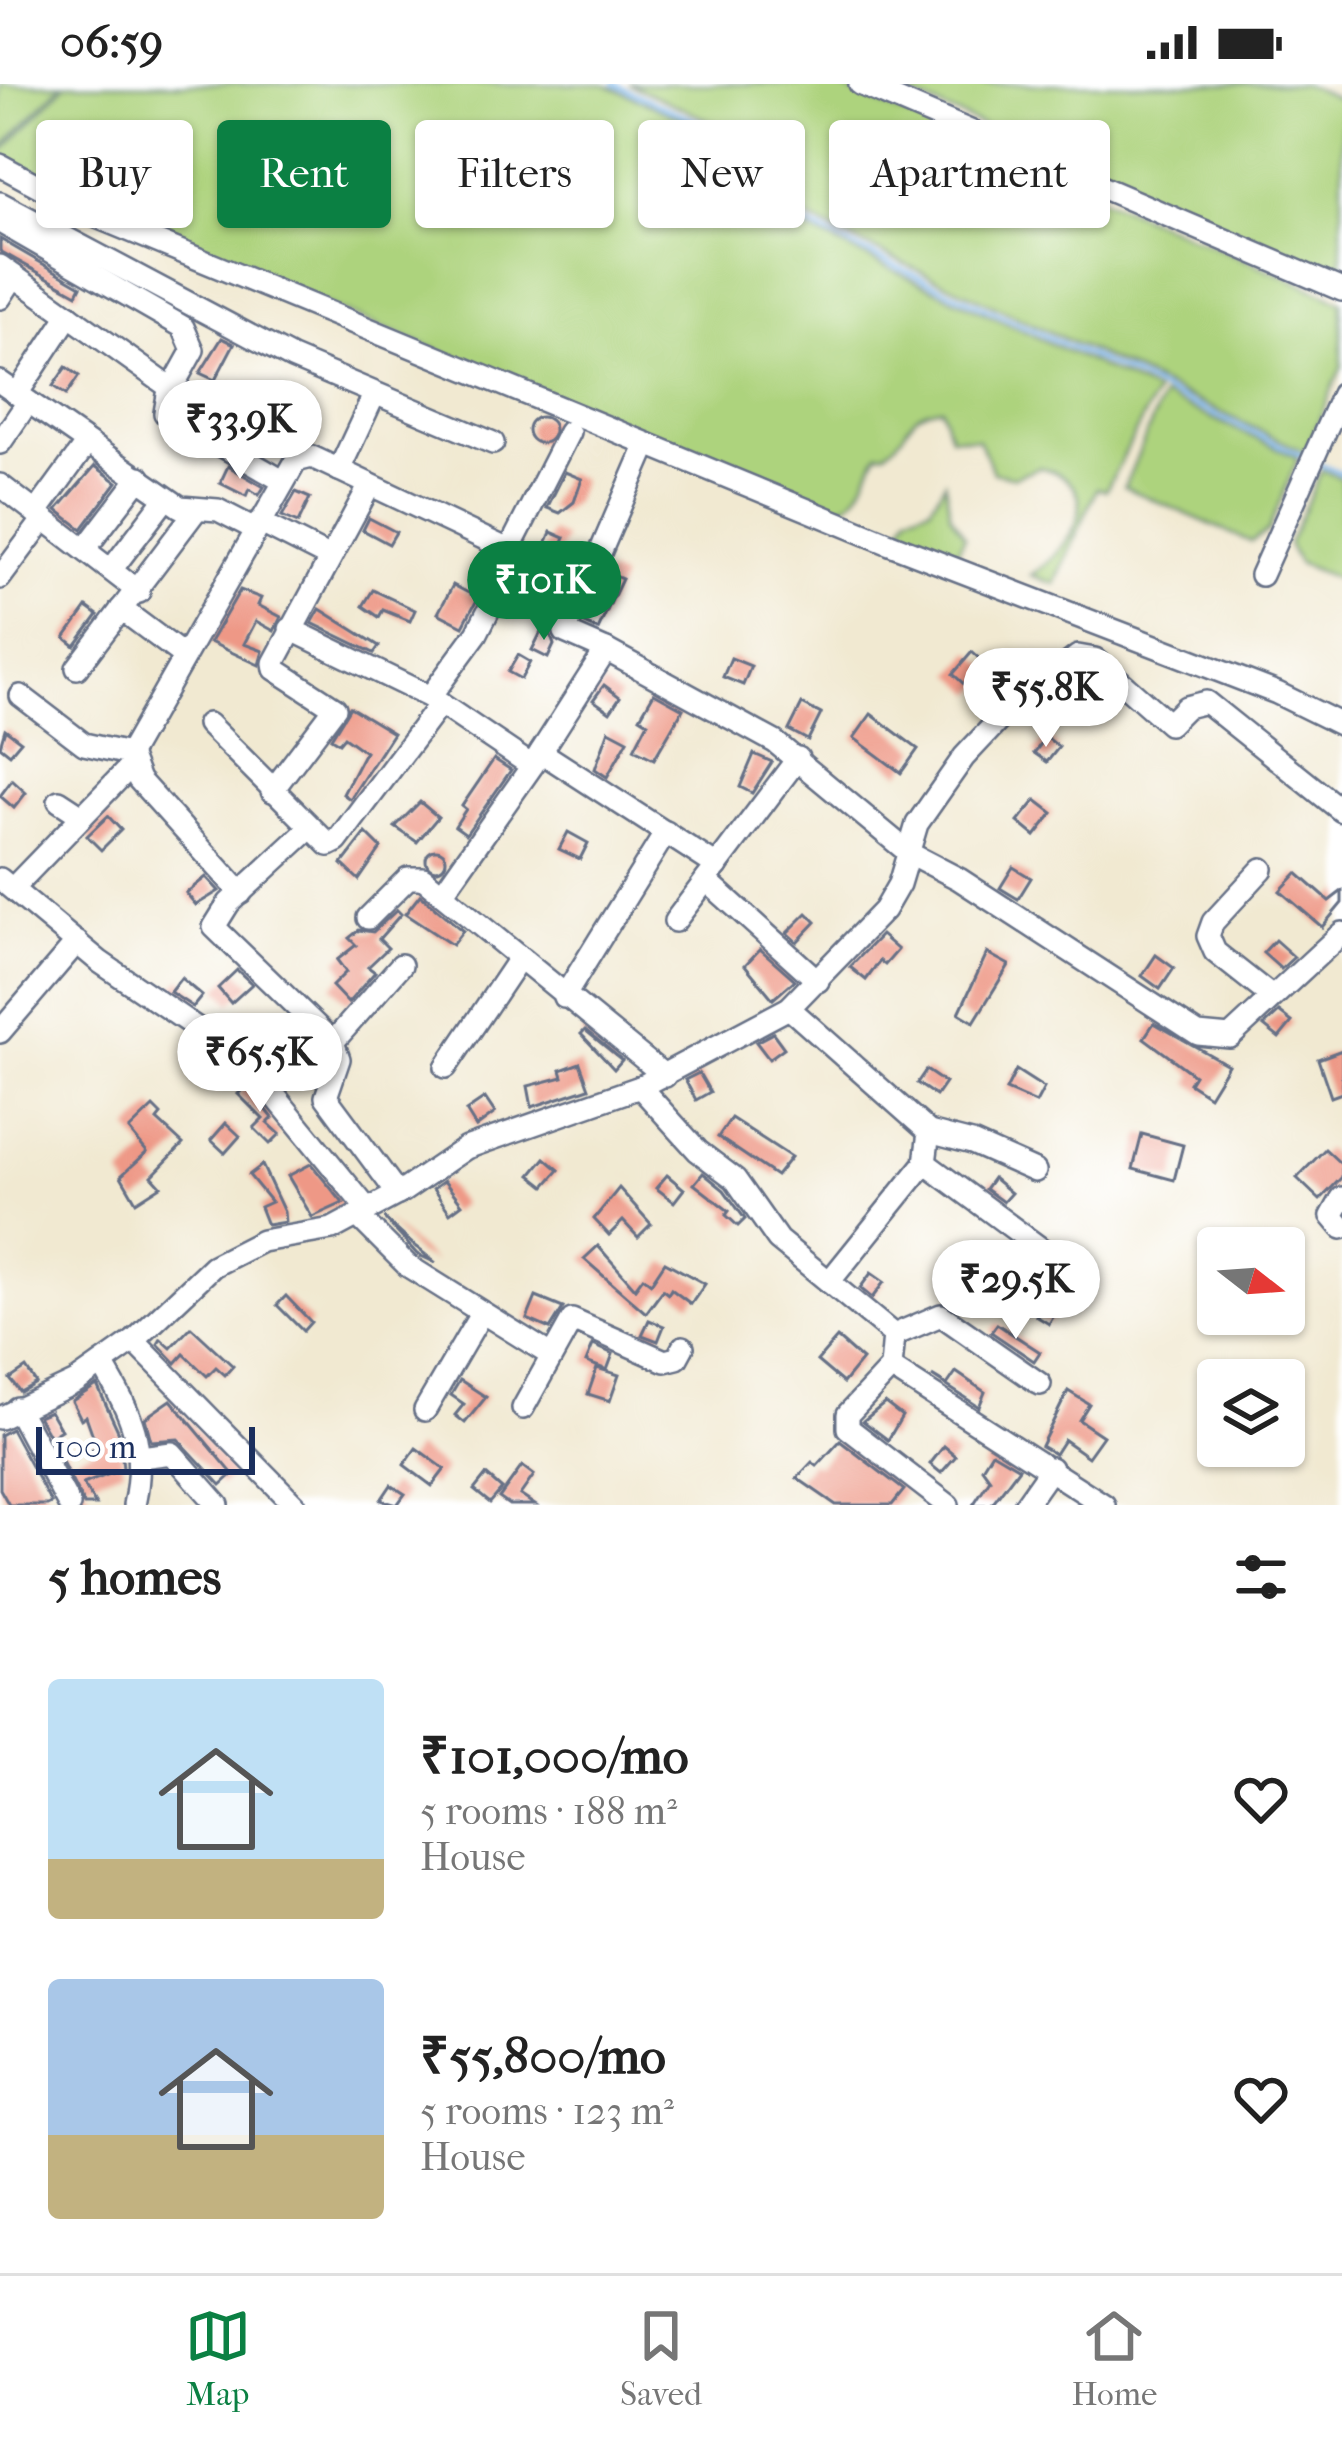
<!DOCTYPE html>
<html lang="en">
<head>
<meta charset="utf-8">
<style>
	body { margin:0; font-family:"IM FELL French Canon",serif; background:#f2f2f2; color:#222; height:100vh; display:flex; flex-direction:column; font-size:45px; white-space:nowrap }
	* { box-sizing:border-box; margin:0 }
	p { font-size:39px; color:#767676 }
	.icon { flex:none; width:66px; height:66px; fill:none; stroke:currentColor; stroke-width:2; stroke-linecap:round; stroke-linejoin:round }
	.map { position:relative; height:1421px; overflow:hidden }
	.panel { display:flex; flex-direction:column; background:#fff; flex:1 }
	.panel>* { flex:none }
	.banner { position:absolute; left:36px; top:36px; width:1272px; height:108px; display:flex; gap:24px }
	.needle { width:78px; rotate:107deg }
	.controls { position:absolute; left:1197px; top:1143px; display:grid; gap:24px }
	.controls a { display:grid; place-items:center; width:108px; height:108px; border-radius:12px; background:#fff; box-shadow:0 3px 9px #0004; font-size:60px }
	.scale { position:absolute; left:36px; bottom:30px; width:219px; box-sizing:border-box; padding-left:12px; border:6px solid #1b2f5e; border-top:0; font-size:33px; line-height:42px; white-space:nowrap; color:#1b2f5e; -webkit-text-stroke:9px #fff; paint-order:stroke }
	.price { position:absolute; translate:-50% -102px; padding:0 27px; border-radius:42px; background:#fff; color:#222; font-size:39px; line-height:78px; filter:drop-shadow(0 3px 6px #0008) }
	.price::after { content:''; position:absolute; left:50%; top:72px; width:36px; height:27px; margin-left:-18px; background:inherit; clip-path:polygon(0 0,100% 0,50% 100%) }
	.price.active { background:#0b8043; color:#fff }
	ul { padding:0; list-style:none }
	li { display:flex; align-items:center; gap:36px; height:300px; padding:0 48px }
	li span { display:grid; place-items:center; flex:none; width:336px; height:240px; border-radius:12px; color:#555 }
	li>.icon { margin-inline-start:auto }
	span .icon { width:144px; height:144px; fill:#fffc; stroke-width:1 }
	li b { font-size:51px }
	h2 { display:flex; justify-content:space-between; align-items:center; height:144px; padding:0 48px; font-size:51px }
	.tag { padding:0 42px; border-radius:12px; background:#fff; box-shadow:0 3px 9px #0004; font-size:42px; line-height:108px }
	.tag.active { background:#0b8043; color:#fff }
	.status { display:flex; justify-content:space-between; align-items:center; height:84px; padding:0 60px; background:#fff; direction:ltr }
	.status svg { height:33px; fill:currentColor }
	.menu { display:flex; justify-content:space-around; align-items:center; height:168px; border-top:3px solid #e0e0e0; background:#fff; font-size:33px; color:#767676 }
	.menu a { display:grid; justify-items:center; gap:6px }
	.menu .active { color:#0b8043 }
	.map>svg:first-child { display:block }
	.green { fill:#add37d; stroke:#64816e; stroke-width:3 }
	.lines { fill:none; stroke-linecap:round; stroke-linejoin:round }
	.stream { stroke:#7cb8ee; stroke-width:4.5 }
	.building { fill:#ee9886 }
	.minor-casing { stroke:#667086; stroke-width:26 }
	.minor { stroke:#fff; stroke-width:21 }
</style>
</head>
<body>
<div class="status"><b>06:59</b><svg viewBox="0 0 49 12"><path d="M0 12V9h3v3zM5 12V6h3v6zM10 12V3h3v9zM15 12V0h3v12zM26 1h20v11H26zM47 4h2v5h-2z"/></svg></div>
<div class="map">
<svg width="1342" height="1421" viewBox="0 0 1342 1421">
	<rect width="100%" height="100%" fill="#fff"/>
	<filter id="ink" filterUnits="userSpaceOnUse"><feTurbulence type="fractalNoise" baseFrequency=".00833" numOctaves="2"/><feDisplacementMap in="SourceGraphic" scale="24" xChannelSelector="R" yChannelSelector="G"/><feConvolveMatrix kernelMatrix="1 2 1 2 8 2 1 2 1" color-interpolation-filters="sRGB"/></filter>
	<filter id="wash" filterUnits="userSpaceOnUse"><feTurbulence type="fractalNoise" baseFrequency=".004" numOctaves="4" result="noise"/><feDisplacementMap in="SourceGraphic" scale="48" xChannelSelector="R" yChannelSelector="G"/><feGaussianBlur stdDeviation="2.7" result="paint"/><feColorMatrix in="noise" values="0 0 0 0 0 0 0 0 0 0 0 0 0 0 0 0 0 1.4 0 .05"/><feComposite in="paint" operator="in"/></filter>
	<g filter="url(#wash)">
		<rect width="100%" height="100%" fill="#f1e9d1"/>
		<g class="green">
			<path d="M0 0H62L0 66Z"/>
			<path d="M66 0H604L708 46 791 138 1156 309 1106 406 1097 404 1055 500 1031 491C1074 463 1111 401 1039 383L1014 393 993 388 978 355 950 352 941 323C902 329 913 348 889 365 876 374 882 360 874 376 863 398 860 421 831 425L94 127 0 77V70Z"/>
			<path d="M629 0H833L1342 217V282L1305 368 792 127 719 41Z"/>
			<path d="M885 0H1304L1342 16V195Z"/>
			<path d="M1163 312 1298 374 1268 447 1251 458 1124 403Z"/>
			<path d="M1322 386 1342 395V497L1298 479 1288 460Z"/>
			<path d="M945 398 950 430 965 452 956 470C935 473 912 465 901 446L909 429 930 423Z"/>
		</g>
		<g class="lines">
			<g class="stream">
				<path d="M614 0 712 44 784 128 801 138 1303 372"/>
				<path d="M1319 380 1342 390"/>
			</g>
		</g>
		<g id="blocks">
			<g class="building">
				<path d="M0 155 81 202 77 210 0 167Z"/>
				<path d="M222 254 234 260 215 296 200 289Z"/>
				<path d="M66 283 79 292 66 311 53 302Z"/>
				<circle cx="541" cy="346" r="13"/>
				<path d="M95 382 117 398 82 445 57 426Z"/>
				<path d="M228 382 264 403 259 411 249 405 246 412 220 399Z"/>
				<path d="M565 388 582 395 574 418 560 429 547 424Z"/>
				<path d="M296 408 310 414 298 439 282 432Z"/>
				<path d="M369 434 396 448 389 460 363 446Z"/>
				<path d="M551 448 565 454 556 474 543 467Z"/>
				<path d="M608 489 622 495 598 546 585 540Z"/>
				<path d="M453 501 478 514 463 542 438 529Z"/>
				<path d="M240 506 261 514 258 521 281 533 274 547 256 537 244 560 263 567 259 581 210 558Z"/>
				<path d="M373 506 415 526 410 537 383 526 379 533 363 522Z"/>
				<path d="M87 523 98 531 75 562 65 554Z"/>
				<path d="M320 525 379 562 374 569 312 539Z"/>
				<path d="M546 538 554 561 548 574 532 566Z"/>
				<path d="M972 568 994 588 975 610 953 590Z"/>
				<path d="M518 571 530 578 521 595 508 588Z"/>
				<path d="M731 574 751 582 743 601 723 593Z"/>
				<path d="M604 601 620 613 610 628 593 616Z"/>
				<path d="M654 609 683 625 654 675 634 665 648 638 640 633Z"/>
				<path d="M802 620 821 630 808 656 789 646Z"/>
				<path d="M350 623 393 649 350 715 343 710 365 668 344 653 339 659 331 654Z"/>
				<path d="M871 630 918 665 901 689 854 654Z"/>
				<path d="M5 645 21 657 10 670 0 662Z"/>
				<path d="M609 646 628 656 607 693 595 685Z"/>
				<path d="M1046 653 1059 663 1047 678 1034 669Z"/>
				<path d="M754 670 772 678 752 709 740 703Z"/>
				<path d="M494 675 511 686 466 750 455 742 466 725 462 722Z"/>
				<path d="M12 696 26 709 14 724 0 712Z"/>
				<path d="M1036 716 1053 729 1035 752 1018 738Z"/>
				<path d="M420 718 438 733 417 758 395 743Z"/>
				<path d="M108 732 121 746 101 766 87 752Z"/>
				<path d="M568 748 588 759 580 775 559 765Z"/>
				<path d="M366 749 381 764 359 796 342 780Z"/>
				<circle cx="436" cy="776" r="10"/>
				<path d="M1013 783 1031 794 1018 815 1000 804Z"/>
				<path d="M1297 789 1329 817 1342 807V819L1322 843 1280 807Z"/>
				<path d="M206 793 219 807 196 821 186 809Z"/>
				<path d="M420 811 463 847 452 861 405 830Z"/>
				<path d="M397 826 401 830 379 855 388 864 368 883 375 888 348 919 332 902 346 888 337 876 356 861 349 854 359 846 373 848Z"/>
				<path d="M807 829 816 838 797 858 787 849Z"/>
				<path d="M881 851 898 866 885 881 880 877 866 896 850 883Z"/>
				<path d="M1275 856 1294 873 1281 885 1263 869Z"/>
				<path d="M760 865 795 896 773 915 745 881Z"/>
				<path d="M987 869 1009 881 974 938 959 929Z"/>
				<path d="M1156 871 1174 884 1160 905 1142 892Z"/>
				<path d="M237 886 252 900 231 919 218 904Z"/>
				<path d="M181 894 202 912 193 923 170 908Z"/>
				<path d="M1279 928 1292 938 1279 954 1264 942Z"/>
				<path d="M1154 939 1228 981 1209 1012 1189 999 1194 991 1144 954Z"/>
				<path d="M585 946 622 976 614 985 581 950Z"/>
				<path d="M773 949 784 964 769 975 756 958Z"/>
				<path d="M1342 966V1009L1331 1013 1318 975Z"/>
				<path d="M275 971 291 985 281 996 268 980Z"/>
				<path d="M580 979 589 1004 532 1023 528 1002 563 993 561 986Z"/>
				<path d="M926 986 945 999 936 1012 917 999Z"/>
				<path d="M1016 986 1044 1004 1036 1019 1006 1006Z"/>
				<path d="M699 989 710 1008 696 1016 685 996Z"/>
				<path d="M247 1001 273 1034 268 1039 280 1050 270 1060 254 1044 263 1035 238 1010Z"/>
				<path d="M485 1014 495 1029 476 1043 466 1027Z"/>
				<path d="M153 1023 161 1031 157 1036 183 1060 152 1092 161 1102 136 1118 121 1092 147 1068 129 1046Z"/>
				<path d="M731 1034 791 1073 776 1092 718 1053Z"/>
				<path d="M226 1039 240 1052 225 1069 211 1056Z"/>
				<path d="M1142 1050 1183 1061 1174 1096 1133 1085Z"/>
				<path d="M1325 1065 1342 1081V1093L1320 1116 1297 1094Z"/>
				<path d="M545 1074 559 1086 545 1102 531 1091Z"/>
				<path d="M311 1080 343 1119 312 1133 288 1092Z"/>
				<path d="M262 1081 284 1128 285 1138 267 1141 260 1123 271 1118 249 1091Z"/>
				<path d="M703 1089 724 1106 745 1135 738 1142 726 1131 729 1127 694 1100Z"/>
				<path d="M667 1091 684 1105 674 1118 656 1104Z"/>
				<path d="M993 1094 1011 1109 1003 1118 985 1105Z"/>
				<path d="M444 1097 462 1120 450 1129 433 1105Z"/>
				<path d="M619 1104 651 1140 638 1153 623 1137 609 1151 594 1135Z"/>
				<path d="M384 1134 416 1163 436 1179 417 1170Z"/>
				<path d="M598 1162 635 1204 643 1193 651 1199 665 1178 705 1200 691 1220 671 1205 668 1210 663 1206 646 1229 584 1175Z"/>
				<path d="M1055 1183 1070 1195 1058 1209 1040 1195Z"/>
				<path d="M871 1189 884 1198 872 1214 860 1204Z"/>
				<path d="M286 1212 311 1238 303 1247 277 1221Z"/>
				<path d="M536 1213 563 1224 550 1245 527 1235Z"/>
				<path d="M1047 1213 1060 1221 1049 1240 1036 1232Z"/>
				<path d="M649 1236 664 1242 658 1257 642 1251Z"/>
				<path d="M997 1240 1040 1268 1034 1277 991 1248Z"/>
				<path d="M191 1243 233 1282 225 1291 216 1283 207 1292 184 1270 176 1279 158 1260 161 1255 171 1264Z"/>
				<path d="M837 1254 862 1276 843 1299 817 1277Z"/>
				<path d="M593 1261 613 1270 607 1286 586 1278Z"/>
				<path d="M26 1284 36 1299 20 1308 10 1295Z"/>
				<path d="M597 1284 619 1291 610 1317 588 1310Z"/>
				<path d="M956 1288 985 1308 979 1323 932 1292 947 1301Z"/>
				<path d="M460 1296 486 1313 465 1339 455 1331 464 1320 451 1311Z"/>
				<path d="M97 1301 120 1351 123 1385 83 1400 96 1421H84L51 1356 58 1352 71 1375 97 1363 86 1332 81 1335 72 1317Z"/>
				<path d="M1068 1307 1089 1320 1079 1336 1103 1352 1088 1373 1064 1356 1055 1370 1041 1362Z"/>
				<path d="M171 1316 233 1390 221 1401 178 1355 151 1357 145 1334Z"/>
				<path d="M885 1319 902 1332 888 1356 863 1337Z"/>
				<path d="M50 1327 61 1346 50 1353 38 1332Z"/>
				<path d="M11 1345 51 1419 47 1421H9L0 1405V1351Z"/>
				<path d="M840 1357 904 1406 892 1421H836L797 1394 812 1378 817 1382Z"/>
				<path d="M944 1362 956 1372 941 1389 930 1380Z"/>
				<path d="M416 1364 445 1385 432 1402 404 1381Z"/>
				<path d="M992 1368 1019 1384 991 1421H973L990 1395 982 1384Z"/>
				<path d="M522 1382 534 1391 520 1411 535 1421H509L499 1414Z"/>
				<path d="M486 1391 502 1405 490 1419 474 1406Z"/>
				<path d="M391 1401 405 1410 397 1421 381 1416Z"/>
			</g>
		</g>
	</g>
	<g filter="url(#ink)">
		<use href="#blocks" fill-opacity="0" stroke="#667086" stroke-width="3"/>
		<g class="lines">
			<g class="minor-casing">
				<g id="minor">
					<path d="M860 0 1342 206"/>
					<path d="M0 81 92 131 890 460 1277 609 1342 641"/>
					<path d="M0 119 292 274 493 359"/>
					<path d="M0 138 183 243 193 266 168 311 165 329 283 397"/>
					<path d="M0 182 172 305"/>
					<path d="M0 214 14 192"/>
					<path d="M0 298 180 423 218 426 255 445"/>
					<path d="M17 310 69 231"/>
					<path d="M0 359 28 318"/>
					<path d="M339 386 374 311"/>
					<path d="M0 401 139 508"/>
					<path d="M36 429 87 359"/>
					<path d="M259 438 330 474"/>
					<path d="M85 465 140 393"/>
					<path d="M509 466 569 348"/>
					<path d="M111 486 166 414"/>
					<path d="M1261 491 1342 310"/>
					<path d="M0 494 44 435"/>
					<path d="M584 506 647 360"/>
					<path d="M121 525 184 572"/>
					<path d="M290 545 430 613"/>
					<path d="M606 566 775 658 909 769 959 795 1198 950 1230 953 1342 849"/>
					<path d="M77 584 197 425"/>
					<path d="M21 612 84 660 129 670"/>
					<path d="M208 640 329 761 337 757 440 620"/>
					<path d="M541 668 717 782"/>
					<path d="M532 682 606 566 565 548 584 506 517 470 477 549 430 613 532 682 442 810 665 992"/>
					<path d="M272 707 335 624 275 585 274 579 370 401"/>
					<path d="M59 717 82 732"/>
					<path d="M308 746 229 819 214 843 333 958 339 975 326 1013 398 1110"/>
					<path d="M1262 785 1213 838 1208 852 1215 868 1272 913"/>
					<path d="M0 795 100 878 248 979 368 1126"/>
					<path d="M706 796 818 897"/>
					<path d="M13 804 130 683"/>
					<path d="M241 809 139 696 129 670 296 377 312 373 517 470"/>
					<path d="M368 834 408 794H423L442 810"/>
					<path d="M675 837 798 674"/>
					<path d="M564 913 666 748"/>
					<path d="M789 924 929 1048 972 1059 1035 1087"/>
					<path d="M0 948 77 858"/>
					<path d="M333 958 401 881"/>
					<path d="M446 983 518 876"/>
					<path d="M640 1003 698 1067 735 1095 778 1156 894 1251 941 1231 1040 1300"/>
					<path d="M925 1079 1048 1170"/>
					<path d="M1342 1114 1332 1132 1342 1144"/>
					<path d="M358 1132 408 1182 549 1270"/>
					<path d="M829 1198 925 1079 929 1048"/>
					<path d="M894 1251 891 1284 1104 1421"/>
					<path d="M134 1257 295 1421"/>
					<path d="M102 1280C132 1331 147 1361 134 1421"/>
					<path d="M891 1284 848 1330V1344L948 1421"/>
					<path d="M17 1324 69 1421"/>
					<path d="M523 1324 572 1236 665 1277 677 1274 683 1263"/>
					<path d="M425 1326 481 1230"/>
					<path d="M0 1334 76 1298 134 1257 213 1182 262 1157 332 1145 403 1107 466 1064 640 1003 789 924 884 826 899 800 917 740 964 673 1010 624 1078 572 1095 575 1169 640 1186 623 1206 618 1342 727"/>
					<path d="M141 1373 172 1369 218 1421"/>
					<path d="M1025 1421 1051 1384"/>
				</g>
			</g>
			<use href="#minor" class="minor"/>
		</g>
	</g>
</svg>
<div class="controls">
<a><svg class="needle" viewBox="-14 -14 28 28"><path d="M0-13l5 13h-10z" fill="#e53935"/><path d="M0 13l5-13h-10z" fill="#767676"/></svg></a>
<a><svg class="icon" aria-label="layers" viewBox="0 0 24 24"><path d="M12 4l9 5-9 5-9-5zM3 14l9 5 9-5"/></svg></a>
</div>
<div class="scale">100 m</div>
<b class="price" style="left:240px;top:398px">₹33.9K</b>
<b class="price active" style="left:544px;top:559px">₹101K</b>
<b class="price" style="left:1046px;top:666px">₹55.8K</b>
<b class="price" style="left:260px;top:1031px">₹65.5K</b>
<b class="price" style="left:1016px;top:1258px">₹29.5K</b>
<div class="banner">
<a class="tag">Buy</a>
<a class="tag active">Rent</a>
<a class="tag">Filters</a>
<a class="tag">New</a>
<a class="tag">Apartment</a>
</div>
</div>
<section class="panel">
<h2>5 homes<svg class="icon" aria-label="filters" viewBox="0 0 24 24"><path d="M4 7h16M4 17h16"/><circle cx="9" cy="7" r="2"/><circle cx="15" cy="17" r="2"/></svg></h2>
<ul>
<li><span style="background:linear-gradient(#bfe0f5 75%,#c2b280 0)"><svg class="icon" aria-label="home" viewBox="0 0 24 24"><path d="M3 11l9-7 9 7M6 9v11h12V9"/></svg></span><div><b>₹101,000/mo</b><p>5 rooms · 188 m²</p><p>House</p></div><svg class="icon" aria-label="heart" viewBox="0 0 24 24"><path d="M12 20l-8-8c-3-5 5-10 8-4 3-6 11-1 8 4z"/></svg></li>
<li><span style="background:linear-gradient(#a9c7e8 65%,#c2b280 0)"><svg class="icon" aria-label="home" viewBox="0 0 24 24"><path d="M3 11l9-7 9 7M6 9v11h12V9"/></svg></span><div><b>₹55,800/mo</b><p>5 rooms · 123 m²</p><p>House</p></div><svg class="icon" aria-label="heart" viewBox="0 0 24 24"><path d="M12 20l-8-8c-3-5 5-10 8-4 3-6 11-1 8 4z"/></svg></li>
</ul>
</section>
<nav class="menu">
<a class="active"><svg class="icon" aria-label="map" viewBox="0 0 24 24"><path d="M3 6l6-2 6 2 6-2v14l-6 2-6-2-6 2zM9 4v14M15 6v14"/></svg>Map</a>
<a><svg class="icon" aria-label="saved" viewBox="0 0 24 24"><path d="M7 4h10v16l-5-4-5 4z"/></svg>Saved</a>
<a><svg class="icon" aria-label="home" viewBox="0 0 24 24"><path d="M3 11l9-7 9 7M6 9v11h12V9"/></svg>Home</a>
</nav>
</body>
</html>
